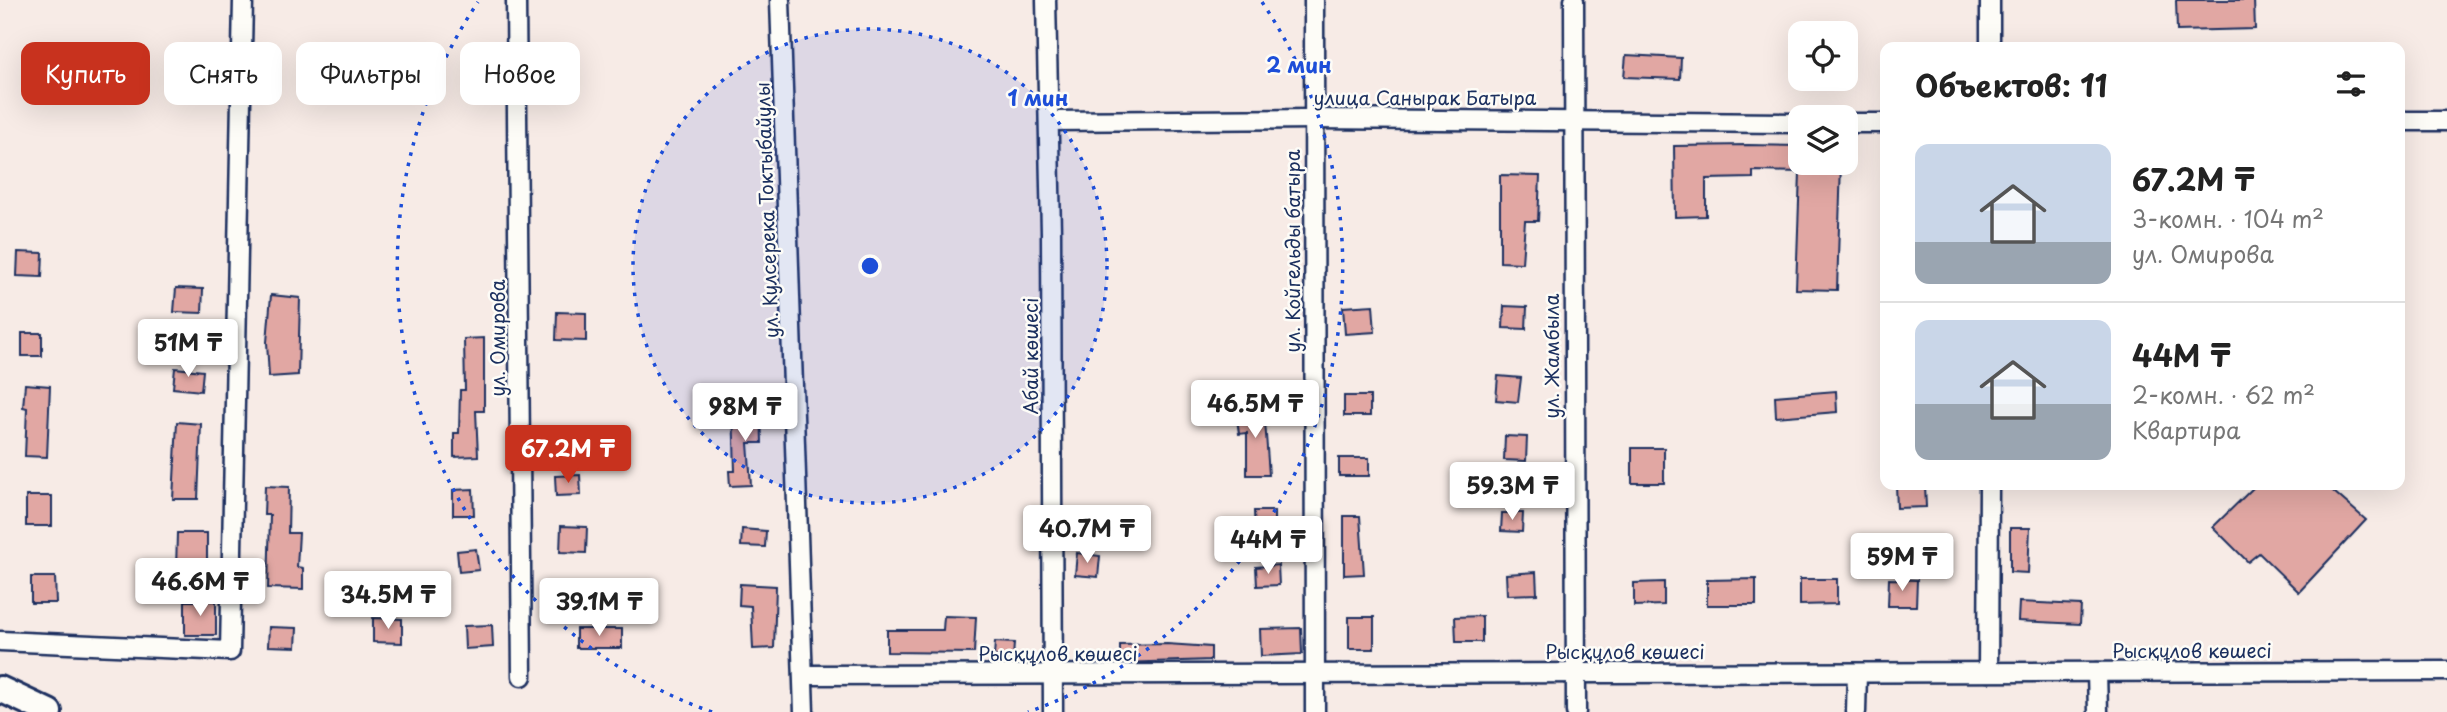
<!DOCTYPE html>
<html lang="ru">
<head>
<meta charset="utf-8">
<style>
	body { margin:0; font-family:"Playpen Sans",sans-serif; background:#f2f2f2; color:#222; height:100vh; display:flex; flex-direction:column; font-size:26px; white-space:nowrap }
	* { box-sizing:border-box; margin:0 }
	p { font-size:23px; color:#767676 }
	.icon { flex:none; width:38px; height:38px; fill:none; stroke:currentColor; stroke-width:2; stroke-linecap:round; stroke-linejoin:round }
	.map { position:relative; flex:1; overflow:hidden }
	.sheet { position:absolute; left:1880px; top:42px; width:525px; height:448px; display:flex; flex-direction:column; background:#fff; border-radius:14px; box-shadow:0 7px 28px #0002 }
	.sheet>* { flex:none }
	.top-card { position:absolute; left:21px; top:42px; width:665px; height:63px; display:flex; gap:14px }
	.buttons { position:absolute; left:1788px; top:21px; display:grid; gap:14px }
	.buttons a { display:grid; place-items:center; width:70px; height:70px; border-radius:14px; background:#fff; box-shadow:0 7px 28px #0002; font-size:35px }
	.price { position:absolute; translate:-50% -60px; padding:0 16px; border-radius:7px; background:#fff; color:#222; font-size:23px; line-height:46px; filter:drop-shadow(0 2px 4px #0008) }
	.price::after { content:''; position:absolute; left:50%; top:42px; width:21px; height:16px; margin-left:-10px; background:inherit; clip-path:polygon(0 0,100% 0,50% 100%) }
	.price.selected { background:#c8321e; color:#fff }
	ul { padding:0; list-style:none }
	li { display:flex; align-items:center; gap:21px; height:175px; padding:0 35px }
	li+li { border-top:2px solid #e0e0e0 }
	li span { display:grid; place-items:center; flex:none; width:196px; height:140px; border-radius:14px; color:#555 }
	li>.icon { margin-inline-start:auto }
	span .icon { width:84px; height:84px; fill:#fffc; stroke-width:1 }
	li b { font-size:30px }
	h2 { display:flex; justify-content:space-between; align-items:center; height:84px; padding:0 35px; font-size:30px }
	.tag { padding:0 24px; border-radius:14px; background:#fff; box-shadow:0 7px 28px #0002; font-size:24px; line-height:63px }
	.tag.selected { background:#c8321e; color:#fff }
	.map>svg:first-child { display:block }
	.building { fill:#e1a7a3; stroke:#1b2f5e; stroke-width:2 }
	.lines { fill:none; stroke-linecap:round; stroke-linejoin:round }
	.street-casing { stroke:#1b2f5e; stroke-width:23 }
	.secondary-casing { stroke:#1b2f5e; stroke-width:30 }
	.street { stroke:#fdfcf7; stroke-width:18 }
	.secondary { stroke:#fdfcf7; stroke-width:24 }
	.ring { fill:none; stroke:#1d4ed8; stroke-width:3.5; stroke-dasharray:3.5 7 }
	.labels { text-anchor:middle; stroke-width:5; stroke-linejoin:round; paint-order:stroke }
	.street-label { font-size:19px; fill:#1b2f5e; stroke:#fdfcf7 }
	.centre { fill:#1d4ed8; stroke:#fdfcf7; stroke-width:3.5 }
	.ring-label { font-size:21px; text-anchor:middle; font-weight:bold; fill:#1d4ed8; stroke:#fdfcf7; stroke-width:5; stroke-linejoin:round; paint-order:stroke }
</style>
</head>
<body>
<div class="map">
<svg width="2447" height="712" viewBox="0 0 2447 712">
	<rect width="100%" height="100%" fill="#f7ebe6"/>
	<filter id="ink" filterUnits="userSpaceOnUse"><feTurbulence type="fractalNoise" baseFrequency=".0143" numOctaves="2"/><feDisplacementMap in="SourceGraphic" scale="14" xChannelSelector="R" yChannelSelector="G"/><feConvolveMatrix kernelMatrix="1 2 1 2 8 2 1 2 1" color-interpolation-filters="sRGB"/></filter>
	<g filter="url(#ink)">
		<g class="building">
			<path d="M2176 0H2254L2255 29 2177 31Z"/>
			<path d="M1626 55 1681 58 1680 79 1624 77Z"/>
			<path d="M1748 145 1801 146V163H1841L1837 290 1796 289 1800 172 1753 171V178L1706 179V216L1675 217 1674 146Z"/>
			<path d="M1500 175 1540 176 1538 221H1525L1522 263 1500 262Z"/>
			<path d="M18 252 43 253 42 277 17 276Z"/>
			<path d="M176 288 203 289 202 313 174 312Z"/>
			<path d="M271 295 300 298 298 375 269 377 267 342Z"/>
			<path d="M1373 305 1375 332 1345 334 1343 307Z"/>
			<path d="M1504 306 1527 307 1526 329 1503 328Z"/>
			<path d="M557 312 586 313V341L556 340Z"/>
			<rect x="22" y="333" width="20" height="23"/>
			<path d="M484 338V411H476L478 456 454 457V433H459L460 390H465L464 339Z"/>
			<path d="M175 368 203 371 201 391 173 388Z"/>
			<path d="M1498 376 1521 378 1518 402 1496 400Z"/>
			<path d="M25 384 50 386 47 457 25 456 27 408 23 407Z"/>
			<path d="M1836 391 1837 412 1776 417 1775 396Z"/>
			<rect x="1344" y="396" width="26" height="20"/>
			<path d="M761 408 762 443H748L751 485 730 486 729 471H735L733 409Z"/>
			<path d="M1264 408 1269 475H1247V433L1239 434 1236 411Z"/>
			<path d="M177 422 201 424 198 499H173Z"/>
			<path d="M1505 436 1527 437 1526 461 1504 460Z"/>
			<rect x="1632" y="448" width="32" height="35"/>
			<rect x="1339" y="458" width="30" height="18"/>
			<path d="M580 475 581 495 556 496 555 476Z"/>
			<path d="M1896 485H1925L1926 507 1897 508Z"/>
			<path d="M2256 485H2326L2366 520 2299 592 2259 553 2248 562 2213 527Z"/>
			<path d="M265 486 289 487 288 533H299L297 567 303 568V589L268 588 270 515H264Z"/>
			<path d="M473 489 474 515H453V490Z"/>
			<rect x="26" y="496" width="26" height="30"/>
			<path d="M1254 511H1274V533H1255Z"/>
			<path d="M1502 513H1523L1522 532 1501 531Z"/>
			<path d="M1344 516H1360L1364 574 1344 575Z"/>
			<path d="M561 526 587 527 586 553 560 552Z"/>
			<path d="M2010 528H2030L2028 573 2010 572Z"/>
			<path d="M742 529 766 531 765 547 741 546Z"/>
			<path d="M177 533H207V570H176Z"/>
			<path d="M476 549 479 570 459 572 457 551Z"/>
			<path d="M1077 553 1100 556 1098 577 1075 575Z"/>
			<path d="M1278 565 1279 585 1257 586 1256 567Z"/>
			<path d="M1536 572 1537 594 1507 595 1506 574Z"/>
			<path d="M31 577H55L56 603H31Z"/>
			<path d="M1756 579V605H1707V580Z"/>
			<path d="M1800 579H1837V604L1800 605Z"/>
			<path d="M1889 579 1917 580 1916 606H1888Z"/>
			<path d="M1664 582V605L1634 606V583Z"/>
			<path d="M740 584 776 586 774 648 753 649 751 606 739 605Z"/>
			<rect x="185" y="601" width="31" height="34"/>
			<path d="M2019 602 2081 605 2080 624 2018 621Z"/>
			<path d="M944 616 976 617 974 653 887 652V630H943Z"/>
			<path d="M1482 616V642H1456L1455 617Z"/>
			<rect x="1349" y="617" width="25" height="32"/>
			<path d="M373 618 402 619V643L373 642Z"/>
			<path d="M492 625 493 647 465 649 464 626Z"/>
			<path d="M269 627 297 628 296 647 268 646Z"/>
			<path d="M1301 628 1302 654 1261 656 1260 629Z"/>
			<rect x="576" y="629" width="46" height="19"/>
			<path d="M995 642 1014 643 1013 658 994 656Z"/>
			<path d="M1167 644 1211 647V660L1120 663V645Z"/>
		</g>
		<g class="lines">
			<g class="street-casing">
				<g id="street">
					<path d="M516 0 522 676"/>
					<path d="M780 0 804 712"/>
					<path d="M1046 0 1051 233 1053 712"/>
					<path d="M1314 0 1315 712"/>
					<path d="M1574 0 1576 712"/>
					<path d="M1990 47V0"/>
					<path d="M1049 121 1313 119 1801 123"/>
					<path d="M2399 121H2447"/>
					<path d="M1846 123H1885"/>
					<path d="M0 641 230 651 243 0"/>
					<path d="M1988 672 1989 485"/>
					<path d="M2097 672 2098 712"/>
					<path d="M804 675 2447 671"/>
					<path d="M1856 712 1857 673"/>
				</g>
			</g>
			<g class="secondary-casing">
				<path id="secondary" d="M0 689 49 712"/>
			</g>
			<use href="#street" class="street"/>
			<use href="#secondary" class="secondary"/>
		</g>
	</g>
	<circle cx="870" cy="266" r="237" fill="#1d4ed8" fill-opacity=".12"/>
	<g class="ring">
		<circle cx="870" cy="266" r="237"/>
		<path d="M712 712A473 473 0 0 1 478 2M1262 2A473 473 0 0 1 1028 712"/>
	</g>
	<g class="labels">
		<g class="street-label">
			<text x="1425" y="105">улица Санырак Батыра</text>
			<text transform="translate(767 210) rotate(-92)" y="7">ул. Кулсерека Токтыбайулы</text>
			<text transform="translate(1293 251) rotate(-90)" y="7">ул. Койгельды батыра</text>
			<text transform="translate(498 338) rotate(-90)" y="7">ул. Омирова</text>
			<text transform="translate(1031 356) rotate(-90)" y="7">Абай көшесі</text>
			<text transform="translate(1552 356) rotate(-90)" y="7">ул. Жамбыла</text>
			<text x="2192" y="658">Рысқұлов көшесі</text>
			<text x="1625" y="659">Рысқұлов көшесі</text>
			<text x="1058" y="661">Рысқұлов көшесі</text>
		</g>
	</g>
	<circle cx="870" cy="266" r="10" class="centre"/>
	<g class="ring-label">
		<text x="1299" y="73">2 мин</text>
		<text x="1038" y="106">1 мин</text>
	</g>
</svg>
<div class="buttons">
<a><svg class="icon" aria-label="locate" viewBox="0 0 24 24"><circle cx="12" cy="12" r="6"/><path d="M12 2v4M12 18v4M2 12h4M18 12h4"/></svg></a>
<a><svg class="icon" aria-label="layers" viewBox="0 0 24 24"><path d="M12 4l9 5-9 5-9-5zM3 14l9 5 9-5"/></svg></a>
</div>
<b class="price" style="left:188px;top:379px">51M ₸</b>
<b class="price" style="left:1255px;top:440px">46.5M ₸</b>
<b class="price" style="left:745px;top:443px">98M ₸</b>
<b class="price selected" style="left:568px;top:485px">67.2M ₸</b>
<b class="price" style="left:1512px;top:522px">59.3M ₸</b>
<b class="price" style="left:1087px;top:565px">40.7M ₸</b>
<b class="price" style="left:1268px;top:576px">44M ₸</b>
<b class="price" style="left:1902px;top:593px">59M ₸</b>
<b class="price" style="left:200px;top:618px">46.6M ₸</b>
<b class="price" style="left:388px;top:631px">34.5M ₸</b>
<b class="price" style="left:599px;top:638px">39.1M ₸</b>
<div class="top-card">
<a class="tag selected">Купить</a>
<a class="tag">Снять</a>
<a class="tag">Фильтры</a>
<a class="tag">Новое</a>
</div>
<section class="sheet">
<h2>Объектов: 11<svg class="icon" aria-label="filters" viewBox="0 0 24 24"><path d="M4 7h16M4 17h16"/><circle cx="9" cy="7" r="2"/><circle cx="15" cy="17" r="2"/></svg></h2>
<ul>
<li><span style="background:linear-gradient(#c9d6e8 70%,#9aa5b1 0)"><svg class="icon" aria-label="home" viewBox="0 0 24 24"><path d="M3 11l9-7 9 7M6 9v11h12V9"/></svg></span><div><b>67.2M ₸</b><p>3-комн. · 104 m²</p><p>ул. Омирова</p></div></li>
<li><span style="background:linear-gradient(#c9d6e8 60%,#9aa5b1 0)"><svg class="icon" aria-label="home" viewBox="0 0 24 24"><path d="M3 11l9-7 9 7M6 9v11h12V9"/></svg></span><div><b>44M ₸</b><p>2-комн. · 62 m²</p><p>Квартира</p></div></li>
</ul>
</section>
</div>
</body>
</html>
